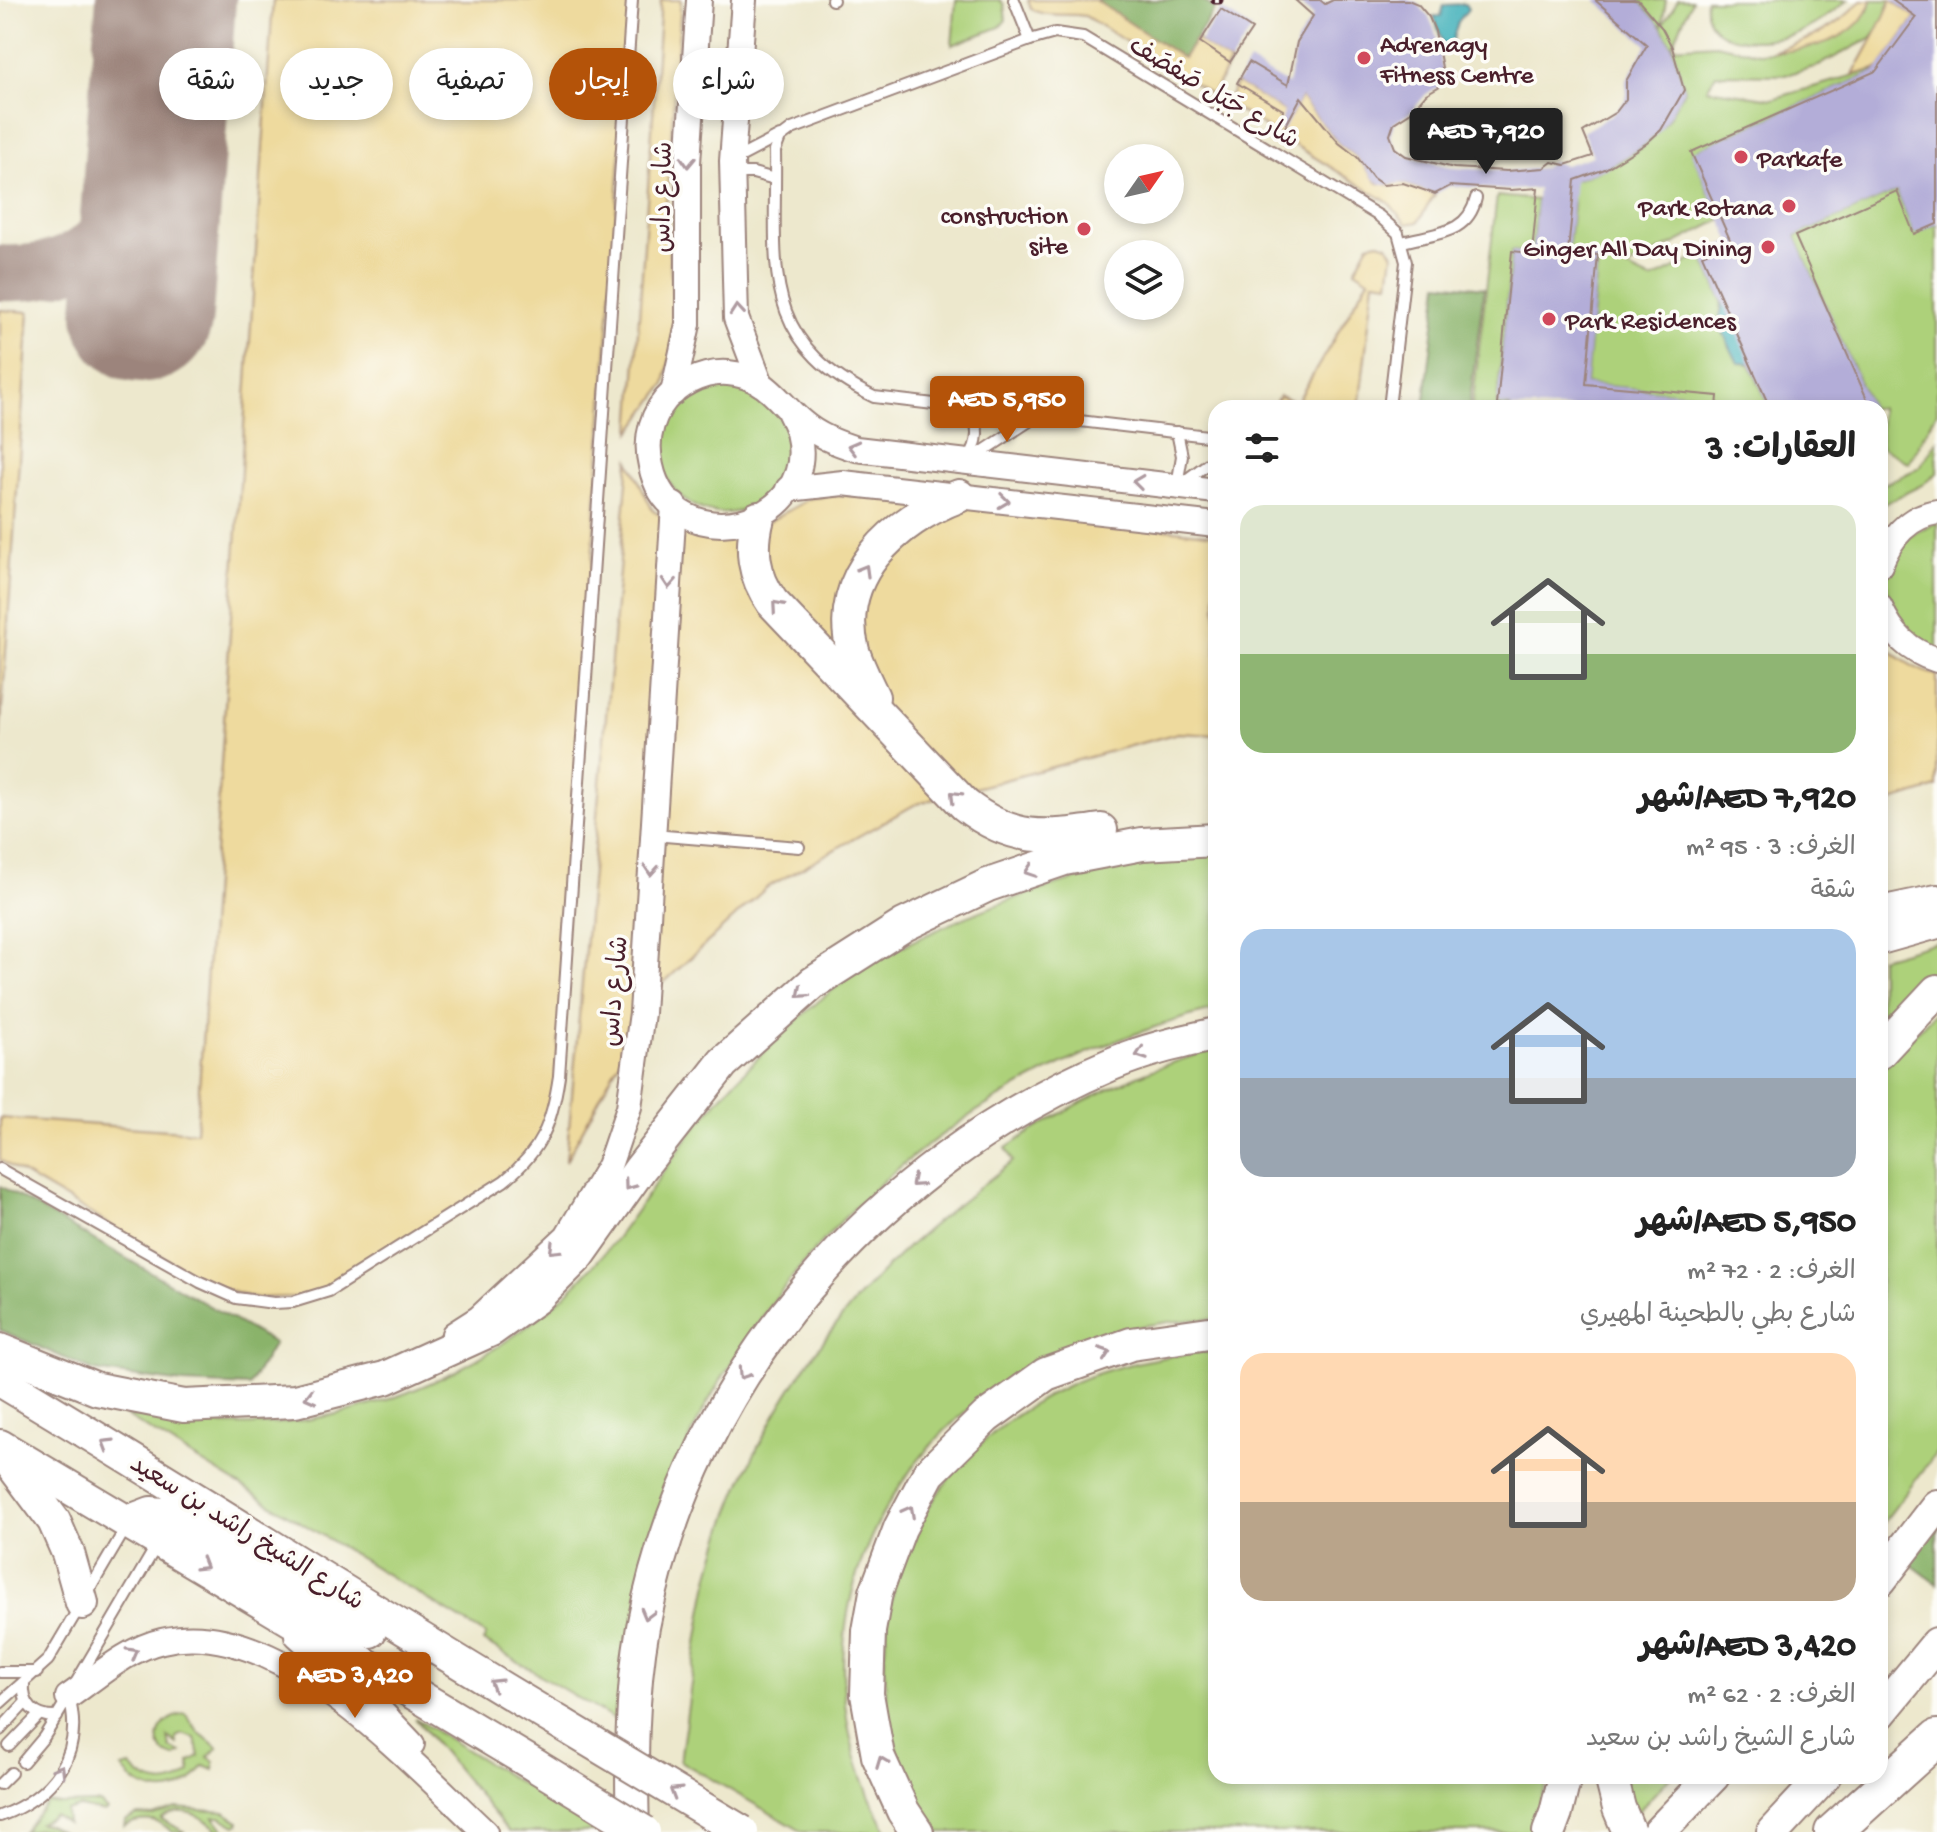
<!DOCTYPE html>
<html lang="ar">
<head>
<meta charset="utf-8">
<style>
	body { margin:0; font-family:"Gochi Hand","Playpen Sans Arabic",sans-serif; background:#f6f6f6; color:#222; direction:rtl; height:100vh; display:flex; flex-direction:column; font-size:30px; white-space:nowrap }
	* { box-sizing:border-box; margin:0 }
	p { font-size:26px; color:#767676 }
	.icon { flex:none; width:44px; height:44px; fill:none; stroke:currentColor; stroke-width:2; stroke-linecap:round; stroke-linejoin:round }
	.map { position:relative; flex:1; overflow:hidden; direction:ltr }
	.drawer { position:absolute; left:1208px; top:400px; width:680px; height:1384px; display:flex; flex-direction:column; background:#fff; border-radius:24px; box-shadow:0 4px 12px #0003; direction:rtl }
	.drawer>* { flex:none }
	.banner { position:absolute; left:24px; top:48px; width:760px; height:72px; direction:rtl; display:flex; gap:16px }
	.needle { width:52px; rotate:56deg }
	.controls { position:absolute; left:1104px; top:144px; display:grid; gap:16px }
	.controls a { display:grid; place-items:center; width:80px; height:80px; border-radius:50%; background:#fff; box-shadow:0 4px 12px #0003; font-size:40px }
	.price { position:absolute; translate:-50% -68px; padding:0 18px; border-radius:8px; background:#b45309; color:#fff; font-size:26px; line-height:52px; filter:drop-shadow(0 2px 4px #0008) }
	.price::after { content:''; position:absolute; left:50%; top:48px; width:24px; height:18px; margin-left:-12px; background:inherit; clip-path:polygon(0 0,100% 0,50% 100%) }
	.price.on { background:#222; color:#fff }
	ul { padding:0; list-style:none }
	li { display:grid; align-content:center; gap:16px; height:424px; padding:0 32px }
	li span { display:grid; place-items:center; height:248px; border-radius:24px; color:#555 }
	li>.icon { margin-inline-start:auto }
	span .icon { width:144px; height:144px; fill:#fffc; stroke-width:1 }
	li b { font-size:34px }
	h2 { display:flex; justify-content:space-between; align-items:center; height:96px; padding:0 32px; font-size:34px }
	.chip { padding:0 28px; border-radius:36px; background:#fff; box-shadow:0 4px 12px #0003; font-size:28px; line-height:72px }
	.chip.on { background:#b45309; color:#fff }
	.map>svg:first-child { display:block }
	.green { fill:#add17a; stroke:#7c7852; stroke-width:2 }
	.forest { fill:#8ab36a; stroke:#6a694a; stroke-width:2 }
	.sand { fill:#eeda9e; stroke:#9c7c64; stroke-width:2 }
	.water { fill:#40b0ba; stroke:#456872; stroke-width:2 }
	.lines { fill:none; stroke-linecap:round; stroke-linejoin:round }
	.taxiway { stroke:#9c847c; stroke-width:56 }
	.runway { stroke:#9c847c; stroke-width:140 }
	.building { fill:#b3add8 }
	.service-casing { stroke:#9c847c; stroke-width:14 }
	.tertiary-casing { stroke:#9c847c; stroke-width:28 }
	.trunk-casing { stroke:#9c847c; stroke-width:36 }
	.motorway-casing { stroke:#9c847c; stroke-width:40 }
	.service { stroke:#fff; stroke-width:10 }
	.tertiary { stroke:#fff; stroke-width:24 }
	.trunk { stroke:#fff; stroke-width:32 }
	.motorway { stroke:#fff; stroke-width:36 }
	.rail-casing { stroke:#4a1f2b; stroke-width:9 }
	.rail { stroke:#fdfcf7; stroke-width:6; stroke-dasharray:18; stroke-linecap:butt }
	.trunk-bridge-casing { stroke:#9c847c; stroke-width:36; stroke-linecap:butt }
	.trunk-bridge { stroke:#fff; stroke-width:32 }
	.oneway { stroke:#ae9aa0 }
	.poi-dot { fill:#d1495b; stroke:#fdfcf7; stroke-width:3 }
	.labels { text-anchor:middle; stroke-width:7; stroke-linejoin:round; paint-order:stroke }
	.poi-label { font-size:26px; fill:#4a1f2b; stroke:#fdfcf7; text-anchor:start }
	.street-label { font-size:26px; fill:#4a1f2b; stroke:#fdfcf7 }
</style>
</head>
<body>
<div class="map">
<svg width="1937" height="1832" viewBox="0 0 1937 1832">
	<rect width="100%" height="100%" fill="#fdfcf7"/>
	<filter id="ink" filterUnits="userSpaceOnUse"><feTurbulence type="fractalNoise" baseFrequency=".0125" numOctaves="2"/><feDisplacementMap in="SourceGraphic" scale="16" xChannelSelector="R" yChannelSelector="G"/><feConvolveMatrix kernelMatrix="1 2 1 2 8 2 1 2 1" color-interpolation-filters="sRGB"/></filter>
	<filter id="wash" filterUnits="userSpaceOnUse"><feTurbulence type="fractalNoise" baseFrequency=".006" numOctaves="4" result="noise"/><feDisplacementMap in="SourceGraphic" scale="32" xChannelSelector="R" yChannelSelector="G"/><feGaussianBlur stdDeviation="1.8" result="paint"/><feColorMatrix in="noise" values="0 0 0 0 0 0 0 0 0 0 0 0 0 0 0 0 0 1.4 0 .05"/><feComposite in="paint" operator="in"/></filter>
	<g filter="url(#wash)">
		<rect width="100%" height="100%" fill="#ede8cd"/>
		<g class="green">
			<path d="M956 0H1000L1004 5 1006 20 1000 27 952 45Z"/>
			<path d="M1638 0H1666L1662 26 1678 0H1692L1672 47 1716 44 1757 53 1782 52 1868 11 1871 0H1891L1883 22 1871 38 1818 66 1785 75 1716 74 1707 89 1772 99 1879 68 1876 71 1692 152 1721 220 1626 268 1651 280 1702 255 1722 300 1719 324 1738 363 1750 364 1770 408H1692L1693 394 1586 384 1598 256 1568 252 1573 204 1570 182C1612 167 1655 149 1675 106 1678 100 1682 97 1684 90L1672 47 1662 28Z"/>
			<path d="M1706 0H1848C1831 13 1815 27 1794 34 1762 44 1701 47 1706 0Z"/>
			<path d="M1897 191 1914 233 1937 224V412L1909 463 1881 447 1880 408H1871L1795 236Z"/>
			<path d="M1497 196 1537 200 1532 253 1512 251 1497 404 1511 406V408H1472Z"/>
			<circle cx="724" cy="449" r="64"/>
			<path d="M1937 441V473L1922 485 1880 506V486L1919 468Z"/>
			<path d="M1937 522V650C1897 637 1873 588 1897 550 1906 535 1922 529 1937 522Z"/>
			<path d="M1216 853V1009C1021 1059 857 1169 747 1340 725 1373 701 1409 687 1446 677 1474 673 1505 666 1534 650 1597 635 1660 620 1723L483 1641 486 1635 126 1416C169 1419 214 1427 256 1425 394 1418 529 1350 614 1241 639 1209 661 1174 685 1141 711 1106 741 1074 772 1044 799 1017 829 991 861 969 881 956 903 946 924 936 1016 891 1115 865 1216 853Z"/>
			<path d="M1937 942V969L1880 1026V958Z"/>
			<path d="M1937 1010V1452L1880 1527V1071Z"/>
			<path d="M1216 1049V1319C951 1320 751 1586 887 1832H803L680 1761C689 1703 695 1644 707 1587 734 1468 803 1352 887 1267 926 1228 970 1195 1013 1161L1006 1148C1071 1103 1140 1070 1216 1049Z"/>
			<path d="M1202 1352 1216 1353V1776H1548L1530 1832H933L929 1826C834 1658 896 1464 1073 1383 1114 1365 1158 1357 1202 1352Z"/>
			<path d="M185 1714 200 1733 218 1748 208 1757 214 1761V1770L204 1766C199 1771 197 1776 191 1781 167 1800 139 1791 122 1768L130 1766C149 1786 170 1790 191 1772L189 1762 199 1756 195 1738 182 1734 176 1737 177 1744 168 1737 170 1748 181 1753 174 1757 164 1753C150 1733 165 1717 185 1714Z"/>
			<path d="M415 1718 599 1832H509Z"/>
			<path d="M1621 1776H1671L1634 1816Z"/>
			<path d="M47 1802 60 1804 100 1803 107 1810 104 1812 79 1807 66 1811 67 1823 54 1815 39 1823 49 1825 62 1832 39 1829 23 1832Z"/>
			<path d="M176 1808 224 1812 239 1821V1824L236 1826 220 1817H214L225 1832H219C205 1816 180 1803 161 1819L185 1832H172C159 1818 141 1818 124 1826L125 1821 138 1815 153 1816Z"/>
		</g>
		<g class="forest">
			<path d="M1095 0H1202L1215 9 1183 58Z"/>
			<path d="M1439 283 1484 288 1469 408H1424Z"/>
			<path d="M0 1186 274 1343 249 1386 183 1383 94 1371 0 1330Z"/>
			<path d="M1937 1501V1584L1896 1553Z"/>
		</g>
		<g class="sand">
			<path d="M273 0H631L553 1122 545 1142 526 1164 340 1281 315 1293 296 1297 254 1298 233 1292 205 1281 0 1160V1118L196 1132Z"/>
			<path d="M661 0H681L666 206 674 318 671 354 665 384 631 432Z"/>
			<path d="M1028 0H1095L1183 58 1196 39 1230 62 1212 95 1085 16C1066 13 1047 18 1031 9Z"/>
			<path d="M1861 0H1871C1861 40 1807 51 1772 52 1805 41 1838 29 1861 0Z"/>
			<path d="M1891 0 1916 17 1879 68 1853 75C1866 50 1881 27 1891 0Z"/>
			<path d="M1237 83 1291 115 1301 97 1339 143 1357 157 1378 183 1390 185 1400 182 1435 194 1418 222 1406 224 1389 203 1226 103Z"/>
			<path d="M1379 242 1388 245 1393 254 1389 283 1374 281 1359 408H1272L1279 396 1297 402 1369 279 1355 270 1369 244Z"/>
			<path d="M0 310 29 312 0 740Z"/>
			<path d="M629 460 653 511 688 530 712 539 745 535 811 498 844 495 902 498 1216 535V735L1178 733 916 804 766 888 659 987 566 1161Z"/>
			<path d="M1880 641C1895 656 1917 672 1937 675V787L1880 805Z"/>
		</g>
		<g class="water">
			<path d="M1465 4 1468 9 1458 22 1452 42 1443 44 1434 16H1441L1444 5Z"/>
			<path d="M1724 297 1752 363H1738L1719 324Z"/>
		</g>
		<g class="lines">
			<path class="taxiway" d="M0 273C96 278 122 223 157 147"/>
			<path class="runway" d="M143 313 166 0"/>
		</g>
		<g id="blocks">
			<g class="building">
				<path d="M1295 0H1320L1325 4 1333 0H1408L1418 4 1429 17 1435 31 1444 78 1440 86 1426 94 1411 112 1394 123 1390 135 1395 148 1406 156 1454 168 1507 171 1544 168 1552 162 1565 165 1593 156 1583 132 1616 112 1626 99V81L1647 45 1595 0H1638L1662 28 1672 47 1684 90 1661 130 1647 143 1605 169 1575 180 1568 252 1598 255 1586 384 1718 396 1717 408H1511V406L1497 405 1512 251 1532 253 1538 188 1511 190 1450 186 1435 194 1403 183 1383 185 1373 178 1357 157 1339 143 1301 97 1283 131 1280 130 1283 110 1237 83 1249 62 1288 85 1297 42 1313 16Z"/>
				<path d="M1892 0H1937V224L1914 234 1897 191 1795 236 1871 408H1770L1702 255 1731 242 1691 152 1876 71 1916 17Z"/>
				<path d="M1221 9 1252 29 1230 62 1200 42Z"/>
			</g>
		</g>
	</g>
	<g filter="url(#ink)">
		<use href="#blocks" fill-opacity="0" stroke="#9c847c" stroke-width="2"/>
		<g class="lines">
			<g class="service-casing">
				<g id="service">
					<path d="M832 0H833"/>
					<path d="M1014 0 1030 40"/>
					<path d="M734 160 780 136"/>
					<path d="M733 173H753L775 179"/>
					<path d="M1402 242C1435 233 1468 235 1476 198"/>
					<path d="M1177 432 1182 456 1177 485"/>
					<path d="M1216 437 874 397C756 340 777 263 775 151L780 138 792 129 1030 40 1055 33 1083 37 1379 216 1398 233 1406 262 1389 408"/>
					<path d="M973 458 1037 416"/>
					<path d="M968 459C980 442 979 426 971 408"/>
					<path d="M1182 483 1216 458"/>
					<path d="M653 835 799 847"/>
					<path d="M0 1169 200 1282 236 1298 274 1303 293 1302 329 1291 504 1181C542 1150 552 1123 559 1076L632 0"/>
					<path d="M88 1592 127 1526"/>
					<path d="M0 1672H37"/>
					<path d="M77 1681 158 1543"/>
					<path d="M24 1683C22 1705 35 1718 57 1717"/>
					<path d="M0 1703 48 1660 80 1606"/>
					<path d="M0 1730 26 1702"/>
					<path d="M9 1746 39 1715"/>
					<path d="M23 1762 44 1737 68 1698"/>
					<path d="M0 1784 11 1773"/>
					<path d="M0 1816C53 1796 85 1755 69 1697"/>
				</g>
			</g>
			<g class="tertiary-casing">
				<g id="tertiary">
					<path d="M744 0 732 161 736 318 761 384"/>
					<path d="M673 393 688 324V163L699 0"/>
					<path d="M788 409C791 416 796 424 798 432 822 527 672 564 651 466 646 445 649 425 660 407 673 386 703 371 728 373 766 376 776 400 802 422 818 436 837 443 856 449L1216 491"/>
					<path d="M788 489 843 483 1216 525"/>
					<path d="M1880 565C1890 539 1908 516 1937 512"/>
					<path d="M1880 607C1892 634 1908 651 1937 660"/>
					<path d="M454 1334 479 1318 567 1236 609 1166 629 1107 642 1013 674 505"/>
					<path d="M297 1635 375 1705 412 1744"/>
					<path d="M68 1697C97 1677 127 1649 162 1641 277 1613 409 1761 485 1832"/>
				</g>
			</g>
			<g class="trunk-casing">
				<g id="trunk">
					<path d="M758 518C750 549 753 575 772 602L965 805C1013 842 1044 838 1101 830"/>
					<path d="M873 697C866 682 858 667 853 651 833 576 895 520 959 496"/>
					<path d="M1880 913 1937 901"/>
					<path d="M1880 938 1937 922"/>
					<path d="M1880 1052 1937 991"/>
					<path d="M0 1350 97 1389 184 1406 295 1401 385 1378 491 1330 537 1297 579 1255 640 1169 723 1063 813 983 904 925 988 885 1064 859 1142 844 1216 840"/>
					<path d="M0 1380C188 1492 373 1612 562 1724"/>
					<path d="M0 1446 536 1766"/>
					<path d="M7 1458 54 1521 68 1553 82 1603"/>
					<path d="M130 1521 151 1513 175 1515 351 1622 370 1631"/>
					<path d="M1880 1580 1937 1506"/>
					<path d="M1880 1713 1937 1644"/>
					<path d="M1611 1776 1619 1808 1629 1832"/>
					<path d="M633 1832C631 1764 631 1694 643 1627 691 1374 877 1163 1112 1064 1145 1050 1181 1042 1216 1034"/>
					<path d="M917 1832 903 1811 878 1756 867 1694 869 1631 876 1592 900 1528 929 1473 986 1417 1046 1374 1131 1344 1216 1332"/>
					<path d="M1549 1832 1556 1813 1565 1776"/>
					<path d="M1659 1832 1713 1776"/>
					<path d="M1773 1832 1825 1776"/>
				</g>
			</g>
			<g class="motorway-casing">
				<path id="motorway" d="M1833 1832 1937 1738"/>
			</g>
			<use href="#service" class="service"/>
			<use href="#tertiary" class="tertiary"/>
			<use href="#trunk" class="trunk"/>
			<use href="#motorway" class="motorway"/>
			<g class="rail-casing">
				<path id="rail" d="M1215 0H1219"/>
			</g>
			<use href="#rail" class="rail"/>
			<g class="trunk-bridge-casing">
				<g id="trunk-bridge">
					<path d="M562 1724 742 1832"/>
					<path d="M536 1766 644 1832"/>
				</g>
			</g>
			<use href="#trunk-bridge" class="trunk-bridge"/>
		</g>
		<defs><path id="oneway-chevron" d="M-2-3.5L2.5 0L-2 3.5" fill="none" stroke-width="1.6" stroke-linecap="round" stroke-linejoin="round" transform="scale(2)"/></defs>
		<g class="oneway">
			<use href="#oneway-chevron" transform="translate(688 162) rotate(92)"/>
			<use href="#oneway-chevron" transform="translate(737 310) rotate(-95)"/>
			<use href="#oneway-chevron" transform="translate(853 447) rotate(-166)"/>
			<use href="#oneway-chevron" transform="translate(1138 482) rotate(-173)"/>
			<use href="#oneway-chevron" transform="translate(1004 501) rotate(7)"/>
			<use href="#oneway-chevron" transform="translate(864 570) rotate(-60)"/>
			<use href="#oneway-chevron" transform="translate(669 583) rotate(94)"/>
			<use href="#oneway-chevron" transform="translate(777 606) rotate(-131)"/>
			<use href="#oneway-chevron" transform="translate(955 796) rotate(-135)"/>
			<use href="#oneway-chevron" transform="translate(651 870) rotate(94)"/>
			<use href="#oneway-chevron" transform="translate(1030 871) rotate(161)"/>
			<use href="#oneway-chevron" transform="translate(802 993) rotate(139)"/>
			<use href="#oneway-chevron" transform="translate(1141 1054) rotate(161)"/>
			<use href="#oneway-chevron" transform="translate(916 1182) rotate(139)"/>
			<use href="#oneway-chevron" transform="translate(629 1185) rotate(126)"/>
			<use href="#oneway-chevron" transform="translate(554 1249) rotate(136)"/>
			<use href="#oneway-chevron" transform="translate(1105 1353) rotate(-19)"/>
			<use href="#oneway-chevron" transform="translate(743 1374) rotate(123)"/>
			<use href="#oneway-chevron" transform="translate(310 1397) rotate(166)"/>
			<use href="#oneway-chevron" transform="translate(107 1444) rotate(-149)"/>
			<use href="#oneway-chevron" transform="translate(909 1511) rotate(-62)"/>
			<use href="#oneway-chevron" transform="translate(202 1565) rotate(31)"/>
			<use href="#oneway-chevron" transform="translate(647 1614) rotate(105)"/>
			<use href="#oneway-chevron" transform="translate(133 1653) rotate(-29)"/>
			<use href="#oneway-chevron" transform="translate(495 1684) rotate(-149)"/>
			<use href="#oneway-chevron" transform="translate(882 1762) rotate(-111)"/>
			<use href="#oneway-chevron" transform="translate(60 1770) rotate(-59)"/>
			<use href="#oneway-chevron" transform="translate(675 1792) rotate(-149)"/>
		</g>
	</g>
	<g class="poi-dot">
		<circle cx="1364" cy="58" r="8"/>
		<circle cx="1741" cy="157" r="8"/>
		<circle cx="1789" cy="206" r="8"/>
		<circle cx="1084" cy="229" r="8"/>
		<circle cx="1768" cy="247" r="8"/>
		<circle cx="1549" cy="319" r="8"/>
	</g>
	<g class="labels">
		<g class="poi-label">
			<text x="1380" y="52">Adrenagy<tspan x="1380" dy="30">Fitness Centre</tspan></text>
			<text x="1757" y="166">Parkafe</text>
			<text x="1773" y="215" text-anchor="end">Park Rotana</text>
			<text x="1068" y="223" text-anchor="end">construction<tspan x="1068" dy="30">site</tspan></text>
			<text x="1752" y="256" text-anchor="end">Ginger All Day Dining</text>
			<text x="1565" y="328">Park Residences</text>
		</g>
		<g class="street-label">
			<text transform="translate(1215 91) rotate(31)" y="9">شارع جَبَل صَفصَف</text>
			<text transform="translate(661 197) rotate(-89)" y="9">شارع داس</text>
			<text transform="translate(613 991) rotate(-85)" y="9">شارع داس</text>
			<text transform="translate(248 1531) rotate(32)" y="9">شارع الشيخ راشد بن سعيد</text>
		</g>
	</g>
</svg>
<div class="controls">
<a><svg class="needle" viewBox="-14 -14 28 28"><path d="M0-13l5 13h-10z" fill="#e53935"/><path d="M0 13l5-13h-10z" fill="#767676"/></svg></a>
<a><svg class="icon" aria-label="layers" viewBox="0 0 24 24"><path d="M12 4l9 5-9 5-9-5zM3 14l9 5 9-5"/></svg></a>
</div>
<b class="price on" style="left:1486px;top:176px">AED 7,920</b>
<b class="price" style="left:1007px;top:444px">AED 5,950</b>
<b class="price" style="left:355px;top:1720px">AED 3,420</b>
<div class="banner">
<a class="chip">شراء</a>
<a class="chip on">إيجار</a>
<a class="chip">تصفية</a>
<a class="chip">جديد</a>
<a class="chip">شقة</a>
</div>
<section class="drawer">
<h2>العقارات: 3<svg class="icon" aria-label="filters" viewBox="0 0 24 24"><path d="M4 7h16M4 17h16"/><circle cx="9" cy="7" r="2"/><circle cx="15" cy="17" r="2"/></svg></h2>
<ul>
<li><span style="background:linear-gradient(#dfe7d0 60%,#8fb573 0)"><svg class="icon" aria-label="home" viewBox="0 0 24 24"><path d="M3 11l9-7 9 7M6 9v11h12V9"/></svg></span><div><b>AED 7,920/شهر</b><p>الغرف: 3 · 95 m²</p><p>شقة</p></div></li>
<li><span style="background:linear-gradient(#a9c7e8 60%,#9aa5b1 0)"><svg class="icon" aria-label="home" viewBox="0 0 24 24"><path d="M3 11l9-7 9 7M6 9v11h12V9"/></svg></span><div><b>AED 5,950/شهر</b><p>الغرف: 2 · 72 m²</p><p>شارع بطي بالطحينة المهيري</p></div></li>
<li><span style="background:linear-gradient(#ffd9b3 60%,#b9a48a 0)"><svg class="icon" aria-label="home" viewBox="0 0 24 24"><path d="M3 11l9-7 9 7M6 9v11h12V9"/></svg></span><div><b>AED 3,420/شهر</b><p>الغرف: 2 · 62 m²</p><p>شارع الشيخ راشد بن سعيد</p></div></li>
</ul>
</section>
</div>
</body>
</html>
